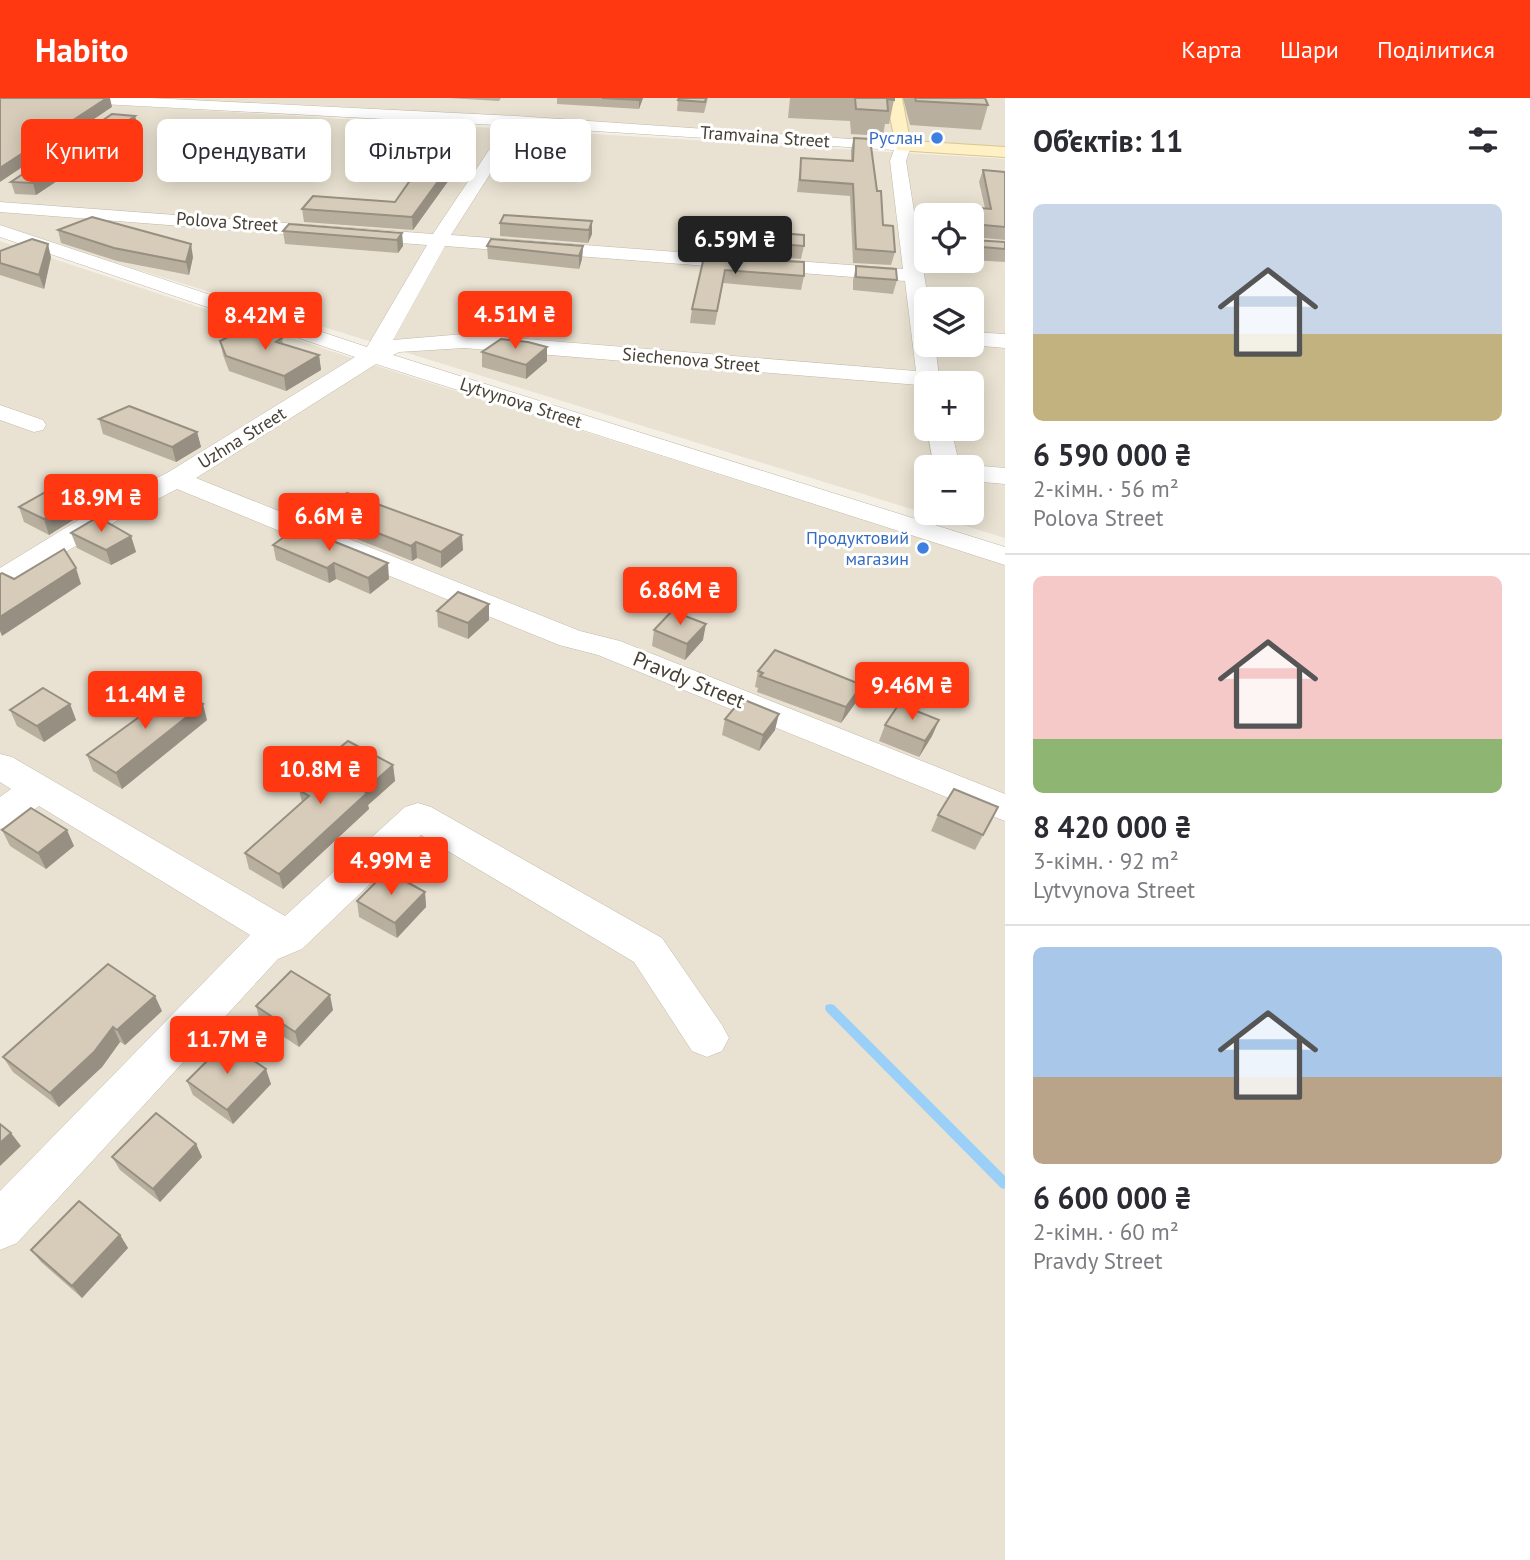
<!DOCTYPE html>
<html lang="uk">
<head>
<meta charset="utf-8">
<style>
	body { margin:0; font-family:"PT Sans",sans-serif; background:#f7f7f7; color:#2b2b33; height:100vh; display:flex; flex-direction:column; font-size:26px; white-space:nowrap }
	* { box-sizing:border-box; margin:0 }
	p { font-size:23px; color:#7c7c81 }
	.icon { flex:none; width:38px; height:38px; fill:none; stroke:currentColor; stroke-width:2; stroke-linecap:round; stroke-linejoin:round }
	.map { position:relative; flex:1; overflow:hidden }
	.sheet { display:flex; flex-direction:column; background:#fff; width:525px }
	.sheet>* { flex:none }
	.hud { position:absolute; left:21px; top:21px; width:665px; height:63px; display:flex; gap:14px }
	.buttons { position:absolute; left:914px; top:105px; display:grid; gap:14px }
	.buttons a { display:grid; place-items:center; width:70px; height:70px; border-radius:10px; background:#fff; box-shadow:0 4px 18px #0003; font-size:35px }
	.price { position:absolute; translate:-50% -60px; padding:0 16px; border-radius:7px; background:#ff3811; color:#fff; font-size:23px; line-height:46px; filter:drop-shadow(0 2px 4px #0008) }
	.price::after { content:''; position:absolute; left:50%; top:42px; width:21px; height:16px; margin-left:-10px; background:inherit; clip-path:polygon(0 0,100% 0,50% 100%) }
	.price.on { background:#222; color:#fff }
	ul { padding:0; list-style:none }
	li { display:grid; align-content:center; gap:14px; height:371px; padding:0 28px }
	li+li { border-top:2px solid #e1e1e2 }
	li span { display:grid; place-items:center; height:217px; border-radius:10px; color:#555 }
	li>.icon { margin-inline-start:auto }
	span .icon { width:126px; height:126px; fill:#fffc; stroke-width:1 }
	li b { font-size:30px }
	h2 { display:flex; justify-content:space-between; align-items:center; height:84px; padding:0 28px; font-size:30px }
	.chip { padding:0 24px; border-radius:10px; background:#fff; box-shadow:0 4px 18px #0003; font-size:24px; line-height:63px }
	.chip.on { background:#ff3811; color:#fff }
	header { display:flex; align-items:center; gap:42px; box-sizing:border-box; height:98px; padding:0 35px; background:#ff3811; color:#fff }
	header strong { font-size:33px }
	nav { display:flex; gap:38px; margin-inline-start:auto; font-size:24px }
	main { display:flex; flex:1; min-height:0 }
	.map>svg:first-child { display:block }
	.residential { fill:#e9e2d2; fill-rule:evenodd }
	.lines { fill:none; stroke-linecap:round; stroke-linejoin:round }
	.stream { fill:#9ad0f8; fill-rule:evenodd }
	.street-casing { stroke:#c1b8a6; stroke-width:1 }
	.secondary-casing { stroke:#d9c68f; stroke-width:2 }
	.street { fill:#fff; fill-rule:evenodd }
	.secondary { fill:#fff1c4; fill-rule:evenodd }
	.wall { fill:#b9af9f }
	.shaded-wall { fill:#968f82 }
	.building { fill:#d7ccb9; stroke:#968f82; stroke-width:2 }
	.shop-dot { fill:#3f7fe0; stroke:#fff; stroke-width:2.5 }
	.labels { text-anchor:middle; stroke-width:6; stroke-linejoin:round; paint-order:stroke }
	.far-street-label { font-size:18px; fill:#474034; stroke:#fff }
	.far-shop-label { font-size:18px; fill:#366cbe; stroke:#fff; text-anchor:end }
	.street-label { font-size:21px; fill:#474034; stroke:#fff }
</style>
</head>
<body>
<header>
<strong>Habito</strong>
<nav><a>Карта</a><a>Шари</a><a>Поділитися</a></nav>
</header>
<main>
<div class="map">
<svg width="1005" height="1462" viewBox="0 0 1005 1462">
	<rect width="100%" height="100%" fill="#f4f0e5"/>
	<g class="residential">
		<path d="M0 0 1005 61V440L0 129ZM926 117H971V163H926ZM926 201H971V247H926ZM926 285H971V331H926ZM926 369H971V415H926Z"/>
		<path d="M114 0H1005V54Z"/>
		<path d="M0 143 358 262 1005 467V1462H0Z"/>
	</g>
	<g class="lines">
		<path class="stream" d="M830 906 834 907 1005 1078V1091L1001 1090 826 913 825 910 826 907Z"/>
		<g class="street-casing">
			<g id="street">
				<path d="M57 0H150L516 18 909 45 911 48 906 63 928 201 926 247H935L940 285H926V291L919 287 464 250 399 254 393 257 1005 449V467L376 266 196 380 580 533 620 543 1005 696V723L598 557 559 547 177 391 123 419 10 488 0 491V470L103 407 167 375 355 259 0 139V127L367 249 427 147 0 114V104L433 136 499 37 505 35 513 40 451 137 903 171 890 63 894 52 516 28 64 4ZM445 148 905 183 916 273 464 236 393 242Z"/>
				<path d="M971 234 1005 236V250L971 247Z"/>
				<path d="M0 307 43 322 46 327 43 332 34 334 0 322Z"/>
				<path d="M927 331H951L960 369H934Z"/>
				<path d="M971 367 1005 370V386L971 383V369H963Z"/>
				<path d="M0 656 12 659 285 818 405 709 418 705 431 709 662 840 722 927 729 940 722 953 707 959 692 953 634 864 421 737 302 851 278 861 17 1145 0 1152V1093L250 837 39 708 13 727 0 731V699L11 691 0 684Z"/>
			</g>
		</g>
		<g class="secondary-casing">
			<path id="secondary" d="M886 0H902L910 43 1005 49V59L897 52Z"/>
		</g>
		<use href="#street" class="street"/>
		<use href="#secondary" class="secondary"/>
	</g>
	<g class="wall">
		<path d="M448 0H501L499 3Z"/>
		<path d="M557 0H643L639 11 557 6Z"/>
		<path d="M708 0 704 15 677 13 678 2Z"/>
		<path d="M790 0H894V2L889 26H885L883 38 851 36 850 23 788 20Z"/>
		<path d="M903 0H985L988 7 981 32 910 27Z"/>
		<path d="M135 18 138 29 36 97 15 96 11 84Z"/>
		<path d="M854 40 877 93 883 127 895 154 891 167 853 165 850 98 797 94 801 60 851 63V52Z"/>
		<path d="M459 68 413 132 304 124 302 111 395 104Z"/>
		<path d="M983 72 1005 74V142L973 139V142L1005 144V164L971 162V117H942L945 107 985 110 979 84Z"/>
		<path d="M592 123V136L588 145 500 138V125Z"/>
		<path d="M716 130 804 148 801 161 712 154Z"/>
		<path d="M58 132 193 159 189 177 117 163 61 145Z"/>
		<path d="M283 133 402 135 403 148 398 155 285 146Z"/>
		<path d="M487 148H583L582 161 579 171 488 161Z"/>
		<path d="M0 153 51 159 44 191 0 177Z"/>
		<path d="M704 159 804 178 801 192 723 185 715 227 690 225 692 211Z"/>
		<path d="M856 168 897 182 893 196 853 192V182Z"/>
		<path d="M282 240 283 246 319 257 321 272 286 293 229 273 223 257 220 243Z"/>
		<path d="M482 254 547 263 526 281 482 269Z"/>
		<path d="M99 321 197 334 201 349 176 364 103 336Z"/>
		<path d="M19 409 78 419 49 437 24 424Z"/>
		<path d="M321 413 463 452 441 470 417 460 412 463 324 428Z"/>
		<path d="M71 435 131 438 136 454 111 467 77 450Z"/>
		<path d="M273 447 389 481 370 496 336 481 329 485 276 462Z"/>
		<path d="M437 513 489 522 468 541 438 529Z"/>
		<path d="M654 532 703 542 685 562 652 548Z"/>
		<path d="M758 573 862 587 857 603 841 625 757 594 758 590 755 589Z"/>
		<path d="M70 606 76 622 44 644 17 628 10 612Z"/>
		<path d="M144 613 207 622 122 691 93 673 87 657 144 615Z"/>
		<path d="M725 621 775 632 759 653 722 637Z"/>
		<path d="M939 622 932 638 919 659 879 643 885 627Z"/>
		<path d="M327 660 393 667 395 683 368 707 369 711 283 791 249 771 245 755 302 704 299 692 329 668Z"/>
		<path d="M998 709 975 752 931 733 938 717Z"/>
		<path d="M2 732 74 748 46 771 10 748Z"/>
		<path d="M425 794 426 809 397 840 359 819 357 803Z"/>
		<path d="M256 908 333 912 299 949 260 923Z"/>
		<path d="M162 913 125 947 120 944 102 969 59 1009 13 974 3 959Z"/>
		<path d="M187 983 271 986 233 1026 193 997Z"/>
		<path d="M196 1046 202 1059 160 1104 120 1072 112 1059Z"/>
		<path d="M120 1137 128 1150 82 1200 41 1164 31 1152Z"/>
	</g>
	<g class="shaded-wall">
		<path d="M107 0H110L112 9 0 84V70Z"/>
		<path d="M640 0H643L639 11V2Z"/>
		<path d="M135 18 138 29 36 97 33 85Z"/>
		<path d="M458 56 459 68 413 132 412 119Z"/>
		<path d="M592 123V136L588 145 589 132Z"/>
		<path d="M402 135 403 148 398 155 397 142Z"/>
		<path d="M48 146 51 159 44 191 39 177Z"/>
		<path d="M191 146 193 159 189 177 186 164Z"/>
		<path d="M583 148 582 161 579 171V158Z"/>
		<path d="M547 249V263L526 281V267Z"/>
		<path d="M319 257 321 272 286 293 284 278Z"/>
		<path d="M197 334 201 349 176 364 172 349Z"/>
		<path d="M73 404 78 419 49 437 44 421Z"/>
		<path d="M462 437 463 452 441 470V454Z"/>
		<path d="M131 438 136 454 111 467 106 452Z"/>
		<path d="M416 444 417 460 412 463 411 448Z"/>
		<path d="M334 465 336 481 329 485 327 470Z"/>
		<path d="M388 465 389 481 370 496 368 480Z"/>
		<path d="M76 470 81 486 2 538 0 533V519Z"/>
		<path d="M489 506V522L468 541V525Z"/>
		<path d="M706 526 703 542 685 562 687 546Z"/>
		<path d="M862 587 857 603 841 625 846 609Z"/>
		<path d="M70 606 76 622 44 644 37 628Z"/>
		<path d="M203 606 207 622 122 691 116 675Z"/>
		<path d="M779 616 775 632 759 653 763 637Z"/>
		<path d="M939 622 932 638 919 659 925 643Z"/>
		<path d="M393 667 395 683 368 707 369 711 283 791 279 776 364 693Z"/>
		<path d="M67 732 74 748 46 771 38 755Z"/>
		<path d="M425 794 426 809 397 840 395 825Z"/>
		<path d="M330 897 333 912 299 949 295 934Z"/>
		<path d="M155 898 162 913 125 947 117 932Z"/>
		<path d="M113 929 120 944 102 969 59 1009 50 995Z"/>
		<path d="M266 971 271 986 233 1026 227 1012Z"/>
		<path d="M11 1035 21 1048 0 1068V1045Z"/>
		<path d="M196 1046 202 1059 160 1104 153 1091Z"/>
		<path d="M120 1137 128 1150 82 1200 72 1188Z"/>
	</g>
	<g class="building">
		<path d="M0 0H107L0 70Z"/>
		<path d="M602 0H640L639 2Z"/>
		<path d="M679 0H706L705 4 678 2Z"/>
		<path d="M855 0H894V2L887 1 888 13 856 11Z"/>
		<path d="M915 0H985L988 7 916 3Z"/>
		<path d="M112 16 135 18 33 85 11 84Z"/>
		<path d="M854 40 870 41 877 93H881L883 127 893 128 895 154 856 151 853 86 800 82 801 60 853 63Z"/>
		<path d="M432 51 437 55 458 56 412 119 302 111 313 98 395 104Z"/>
		<path d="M983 72 1005 74V129L973 126V142L1005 144V151L971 148V117H946L945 107 991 111Z"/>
		<path d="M504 117 592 123 589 132 500 125Z"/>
		<path d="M92 119 191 146 186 164 114 150 58 132Z"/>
		<path d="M289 126 402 135 397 142 283 133Z"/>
		<path d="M716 130 804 137V148L714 141Z"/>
		<path d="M32 141 48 146 39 177 0 165V153Z"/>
		<path d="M491 141 583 148 579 158 487 148Z"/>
		<path d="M704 159 804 164V178L725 172 717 213 692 211Z"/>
		<path d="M856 168 896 171 897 182 856 179Z"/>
		<path d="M248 229 282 240 276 244 319 257 284 278 226 258 220 243Z"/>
		<path d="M501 241 528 244 547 249 526 267 482 254Z"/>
		<path d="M129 308 197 334 172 349 99 321Z"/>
		<path d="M51 391 73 404 44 421 19 409Z"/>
		<path d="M347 395 462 437 441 454 416 444 411 448 321 413Z"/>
		<path d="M98 419 131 438 106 452 71 435Z"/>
		<path d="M298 429 388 465 368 480 334 465 327 470 273 447Z"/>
		<path d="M64 451 76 470 0 519V476L2 475 14 481Z"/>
		<path d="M458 494 489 506 468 525 437 513Z"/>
		<path d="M672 513 706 526 687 546 654 532Z"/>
		<path d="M775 552 862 587 846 609 760 578 763 575 758 573Z"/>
		<path d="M43 590 70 606 37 628 10 612Z"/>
		<path d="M174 591 203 606 116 675 87 657 146 614 144 613Z"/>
		<path d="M742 601 779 616 763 637 725 621Z"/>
		<path d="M899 606 939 622 925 643 885 627Z"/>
		<path d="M348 643 393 667 364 693 367 695 279 776 245 755 309 698 299 692 334 663 327 660Z"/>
		<path d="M954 691 998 709 983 737 938 717Z"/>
		<path d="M31 710 67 732 38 755 2 732Z"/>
		<path d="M387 773 425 794 395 825 357 803Z"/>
		<path d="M108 866 155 898 117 932 113 929 94 954 50 995 3 959Z"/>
		<path d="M291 873 330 897 295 934 256 908Z"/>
		<path d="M226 944 266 971 227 1012 187 983Z"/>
		<path d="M156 1015 196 1046 153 1091 112 1059Z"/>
		<path d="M0 1026 11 1035 0 1045Z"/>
		<path d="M79 1103 120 1137 72 1188 31 1152Z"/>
	</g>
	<g class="shop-dot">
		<circle cx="937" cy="40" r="7"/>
		<circle cx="923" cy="450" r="7"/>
	</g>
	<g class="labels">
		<g class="far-street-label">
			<text transform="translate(765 39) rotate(4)" y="6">Tramvaina Street</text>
			<text transform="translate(227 124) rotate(4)" y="6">Polova Street</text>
			<text transform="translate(691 262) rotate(5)" y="6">Siechenova Street</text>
			<text transform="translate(521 305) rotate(18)" y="6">Lytvynova Street</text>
			<text transform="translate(242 340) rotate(-32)" y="6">Uzhna Street</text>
		</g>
		<g class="far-shop-label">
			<text x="923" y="46">Руслан</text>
			<text x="909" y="446">Продуктовий<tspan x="909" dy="21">магазин</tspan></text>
		</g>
		<g class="street-label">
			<text transform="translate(689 582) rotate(22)" y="7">Pravdy Street</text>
		</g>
	</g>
</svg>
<div class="buttons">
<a><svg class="icon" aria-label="locate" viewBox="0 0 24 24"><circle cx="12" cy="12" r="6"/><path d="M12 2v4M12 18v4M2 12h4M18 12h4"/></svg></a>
<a><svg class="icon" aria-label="layers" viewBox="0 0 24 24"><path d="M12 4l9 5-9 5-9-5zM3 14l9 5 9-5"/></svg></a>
<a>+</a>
<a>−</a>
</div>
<b class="price on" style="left:735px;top:178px">6.59M ₴</b>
<b class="price" style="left:515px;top:253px">4.51M ₴</b>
<b class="price" style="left:265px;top:254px">8.42M ₴</b>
<b class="price" style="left:101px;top:436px">18.9M ₴</b>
<b class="price" style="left:329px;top:455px">6.6M ₴</b>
<b class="price" style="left:680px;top:529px">6.86M ₴</b>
<b class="price" style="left:912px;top:624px">9.46M ₴</b>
<b class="price" style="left:145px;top:633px">11.4M ₴</b>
<b class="price" style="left:320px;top:708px">10.8M ₴</b>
<b class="price" style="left:391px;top:799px">4.99M ₴</b>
<b class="price" style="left:227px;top:978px">11.7M ₴</b>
<div class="hud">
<a class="chip on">Купити</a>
<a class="chip">Орендувати</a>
<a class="chip">Фільтри</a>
<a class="chip">Нове</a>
</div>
</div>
<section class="sheet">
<h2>Об’єктів: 11<svg class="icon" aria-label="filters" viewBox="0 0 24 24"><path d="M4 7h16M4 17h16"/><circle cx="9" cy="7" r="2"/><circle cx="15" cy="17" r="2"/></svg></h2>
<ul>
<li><span style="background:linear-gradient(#c9d6e8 60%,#c2b280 0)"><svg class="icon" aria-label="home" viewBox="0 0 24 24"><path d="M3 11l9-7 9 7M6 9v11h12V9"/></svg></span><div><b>6 590 000 ₴</b><p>2-кімн. · 56 m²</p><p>Polova Street</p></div></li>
<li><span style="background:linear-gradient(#f6c9c9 75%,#8fb573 0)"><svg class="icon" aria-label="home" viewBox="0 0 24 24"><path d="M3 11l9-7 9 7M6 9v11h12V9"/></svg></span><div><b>8 420 000 ₴</b><p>3-кімн. · 92 m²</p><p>Lytvynova Street</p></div></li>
<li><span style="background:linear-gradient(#a9c7e8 60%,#b9a48a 0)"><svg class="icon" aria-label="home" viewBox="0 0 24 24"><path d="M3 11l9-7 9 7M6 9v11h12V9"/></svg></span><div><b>6 600 000 ₴</b><p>2-кімн. · 60 m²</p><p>Pravdy Street</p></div></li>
</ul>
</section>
</main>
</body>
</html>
